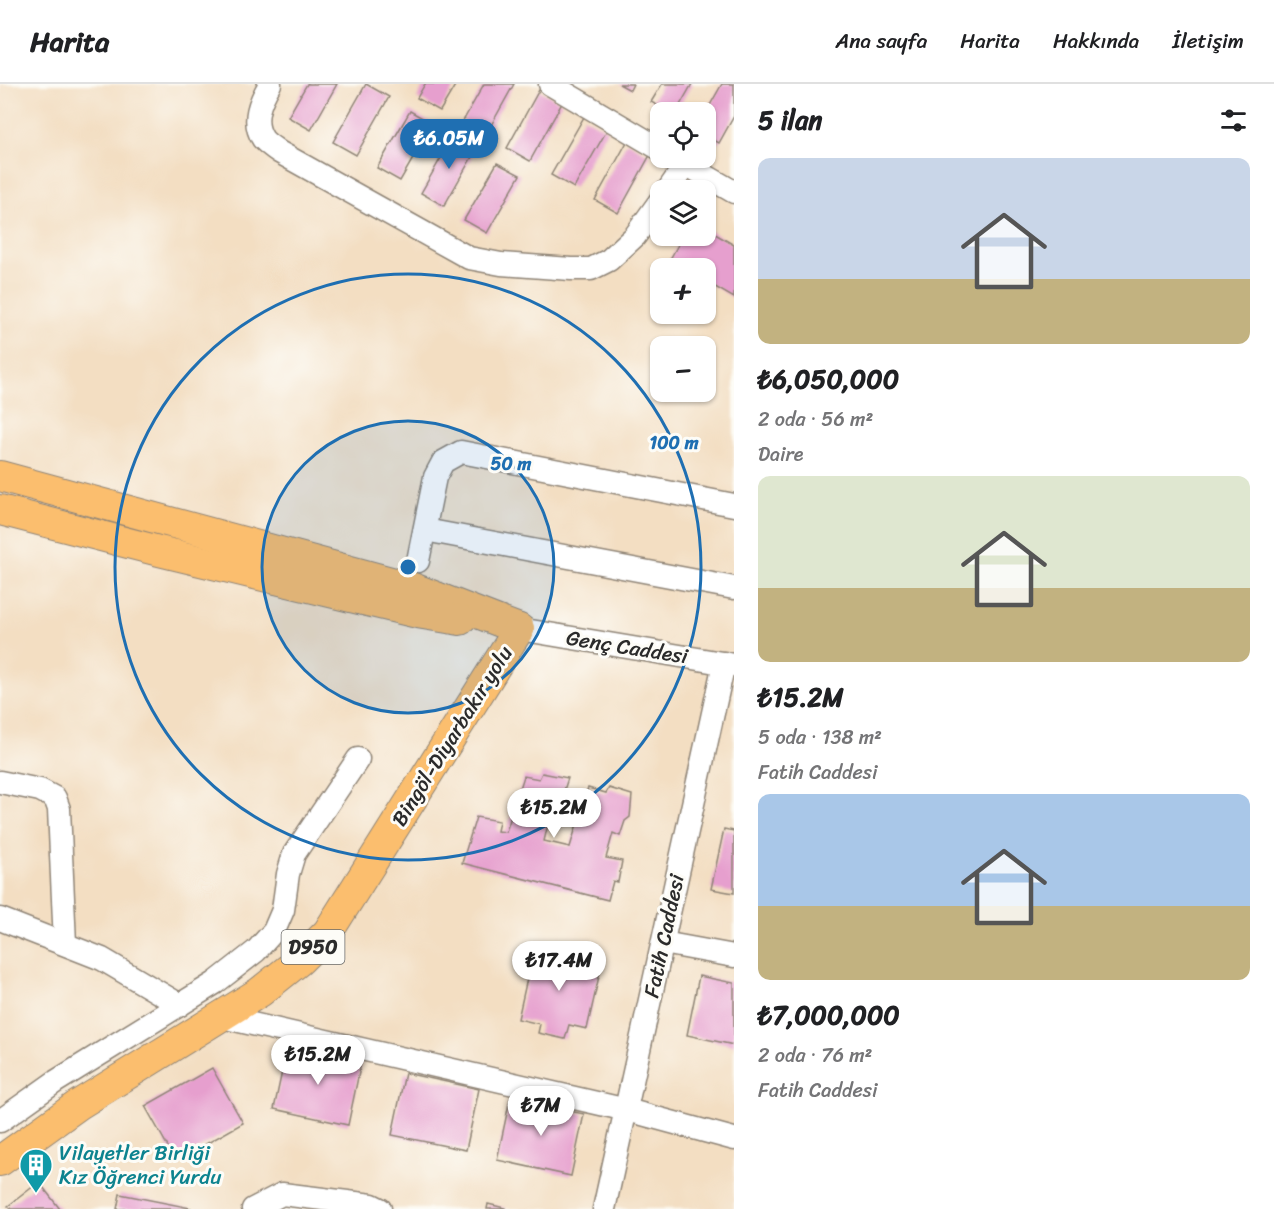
<!DOCTYPE html>
<html lang="tr">
<head>
<meta charset="utf-8">
<style>
	body { margin:0; font-family:Sriracha,sans-serif; background:#f2f2f2; color:#202124; height:100vh; display:flex; flex-direction:column; font-size:22px; white-space:nowrap }
	* { box-sizing:border-box; margin:0 }
	p { font-size:20px; color:#757577 }
	.icon { flex:none; width:33px; height:33px; fill:none; stroke:currentColor; stroke-width:2; stroke-linecap:round; stroke-linejoin:round }
	.map { position:relative; flex:1; overflow:hidden }
	.details { display:flex; flex-direction:column; background:#fff; width:540px }
	.details>* { flex:none }
	.fabs { position:absolute; left:650px; top:18px; display:grid; gap:12px }
	.fabs a { display:grid; place-items:center; width:66px; height:66px; border-radius:12px; background:#fff; box-shadow:0 2px 4px #0004; font-size:30px }
	.price { position:absolute; translate:-50% -51px; padding:0 14px; border-radius:21px; background:#fff; color:#222; font-size:20px; line-height:39px; filter:drop-shadow(0 2px 3px #0008) }
	.price::after { content:''; position:absolute; left:50%; top:36px; width:18px; height:14px; margin-left:-9px; background:inherit; clip-path:polygon(0 0,100% 0,50% 100%) }
	.price.on { background:#1f6fb2; color:#fff }
	ul { padding:0; list-style:none }
	li { display:grid; align-content:center; gap:12px; height:318px; padding:0 24px }
	li span { display:grid; place-items:center; height:186px; border-radius:12px; color:#555 }
	li>.icon { margin-inline-start:auto }
	span .icon { width:108px; height:108px; fill:#fffc; stroke-width:1 }
	li b { font-size:26px }
	h2 { display:flex; justify-content:space-between; align-items:center; height:72px; padding:0 24px; font-size:26px }
	header { display:flex; align-items:center; gap:36px; box-sizing:border-box; height:84px; padding:0 30px; background:#fff; border-bottom:2px solid #e0e0e0 }
	header strong { font-size:28px }
	nav { display:flex; gap:33px; margin-inline-start:auto; font-size:21px }
	main { display:flex; flex:1; min-height:0 }
	.map>svg:first-child { display:block }
	.building { fill:#e69fce }
	.lines { fill:none; stroke-linecap:round; stroke-linejoin:round }
	.minor-casing { stroke:#8f8476; stroke-width:25 }
	.major-casing { stroke:#8f8476; stroke-width:32 }
	.minor { stroke:#fff; stroke-width:22 }
	.major { stroke:#fbbe6e; stroke-width:30 }
	.ring { fill:none; stroke:#1f6fb2; stroke-width:3 }
	.labels { text-anchor:middle; stroke-width:6; stroke-linejoin:round; paint-order:stroke }
	.shield { fill:#fdfcf7; stroke:#6a6a68; stroke-width:1.5 }
	.shield-label { font-size:20px; font-weight:bold; fill:#2b2b2b }
	.street-label { font-size:21px; fill:#2b2b2b; stroke:#fdfcf7 }
	.culture-label { font-size:21px; fill:#0d838f; stroke:#fdfcf7; text-anchor:start }
	.centre { fill:#1f6fb2; stroke:#fdfcf7; stroke-width:3 }
	.ring-label { font-size:18px; text-anchor:middle; font-weight:bold; fill:#1f6fb2; stroke:#fdfcf7; stroke-width:6; stroke-linejoin:round; paint-order:stroke }
</style>
</head>
<body>
<header>
<strong>Harita</strong>
<nav><a>Ana sayfa</a><a>Harita</a><a>Hakkında</a><a>İletişim</a></nav>
</header>
<main>
<div class="map">
<svg width="734" height="1125" viewBox="0 0 734 1125">
	<rect width="100%" height="100%" fill="#fdfcf7"/>
	<filter id="ink" filterUnits="userSpaceOnUse"><feTurbulence type="fractalNoise" baseFrequency=".0167" numOctaves="2"/><feDisplacementMap in="SourceGraphic" scale="12" xChannelSelector="R" yChannelSelector="G"/><feConvolveMatrix kernelMatrix="1 2 1 2 8 2 1 2 1" color-interpolation-filters="sRGB"/></filter>
	<filter id="wash" filterUnits="userSpaceOnUse"><feTurbulence type="fractalNoise" baseFrequency=".008" numOctaves="4" result="noise"/><feDisplacementMap in="SourceGraphic" scale="24" xChannelSelector="R" yChannelSelector="G"/><feGaussianBlur stdDeviation="1.35" result="paint"/><feColorMatrix in="noise" values="0 0 0 0 0 0 0 0 0 0 0 0 0 0 0 0 0 1.4 0 .05"/><feComposite in="paint" operator="in"/></filter>
	<g filter="url(#wash)">
		<rect width="100%" height="100%" fill="#f3dec2"/>
		<g id="blocks">
			<g class="building">
				<path d="M307 0H337L311 46 288 33Z"/>
				<path d="M366 0 389 13 356 71 333 58Z"/>
				<path d="M425 0H456L440 27 417 14Z"/>
				<path d="M484 0H514L485 52 462 39Z"/>
				<path d="M619 0H633L630 6Z"/>
				<path d="M662 0H692L676 28H670L651 18Z"/>
				<path d="M722 0H734V32L719 59 705 51V30Z"/>
				<path d="M539 6 562 19 530 77 507 64Z"/>
				<path d="M410 27 433 40 400 97 377 84Z"/>
				<path d="M584 33 607 46 574 104 551 91Z"/>
				<path d="M454 51 477 64 444 122 421 109Z"/>
				<path d="M627 58 650 71 618 129 595 116Z"/>
				<path d="M497 79 520 91 487 149 464 136Z"/>
				<path d="M705 144 734 161V214L705 197V184H682L669 177 683 152H705Z"/>
				<path d="M542 689 568 694 554 737 549 736 544 757 570 763 588 704 606 709 609 704 632 711 630 733 625 737 620 752 613 749 606 774 622 777 618 798 613 797 608 816 462 779 476 733 499 737 497 747 506 748 524 692 539 695Z"/>
				<path d="M724 745 734 747V809L711 805Z"/>
				<path d="M534 863 602 879 587 945 569 941 565 955 538 949 540 940 518 935Z"/>
				<path d="M699 892 734 899V961L687 951Z"/>
				<path d="M287 964 361 979 348 1041 274 1025Z"/>
				<path d="M212 984 243 1039 176 1077 145 1022Z"/>
				<path d="M405 989 479 1005 466 1066 392 1051Z"/>
				<path d="M510 1015 584 1030 571 1092 497 1076Z"/>
				<path d="M39 1098 60 1125H11L8 1122Z"/>
				<path d="M120 1110 191 1124V1125H117Z"/>
				<path d="M488 1120 505 1124V1125H487Z"/>
			</g>
		</g>
	</g>
	<g filter="url(#ink)">
		<use href="#blocks" fill-opacity="0" stroke="#8f8476" stroke-width="1.5"/>
		<g class="lines">
			<g class="minor-casing">
				<g id="minor">
					<path d="M270 0C260 17 251 37 263 55 267 60 274 64 279 68L469 174 501 180 571 185H591L609 176 635 152 660 117"/>
					<path d="M550 0 660 65"/>
					<path d="M675 74 734 108"/>
					<path d="M668 106 686 80"/>
					<path d="M425 446 734 504"/>
					<path d="M418 477 435 393 443 378 461 368 734 421"/>
					<path d="M519 545 734 581"/>
					<path d="M0 698 40 706 55 714 59 725 65 860"/>
					<path d="M0 835 102 875 180 921"/>
					<path d="M663 859 734 872"/>
					<path d="M222 933 627 1026 734 1055"/>
					<path d="M0 1037 55 998 215 899 256 867 274 847 283 826 288 790 294 770 358 675"/>
					<path d="M253 1125 282 1110 372 1121 380 1125"/>
					<path d="M604 1125 724 579"/>
				</g>
			</g>
			<g class="major-casing">
				<g id="major">
					<path d="M0 392 413 504 519 545"/>
					<path d="M0 426 159 467 417 529 460 536"/>
					<path d="M0 1077 78 1021 260 908 300 876 328 848 519 545"/>
				</g>
			</g>
			<use href="#minor" class="minor"/>
			<use href="#major" class="major"/>
		</g>
	</g>
	<circle cx="408" cy="483" r="146" fill="#1f6fb2" fill-opacity=".12"/>
	<g class="ring">
		<circle cx="408" cy="483" r="146"/>
		<circle cx="408" cy="483" r="293"/>
	</g>
	<defs>
		<g id="building-pin" transform="scale(1.725)"><path d="M0 17L-7.5 6A9.5 9.5 0 1 1 7.5 6Z" fill="#0f9aa8" stroke="#fdfcf7"/><path d="M-4-6H4V6H1V3H-1V6H-4ZM-2.5-4.3h1.7v1.8h-1.7ZM.8-4.3h1.7v1.8H.8ZM-2.5-1h1.7V.8h-1.7ZM.8-1h1.7V.8H.8Z" fill="#fff"/></g>
	</defs>
	<g fill-rule="evenodd">
		<use href="#building-pin" x="36" y="1081"/>
	</g>
	<g class="labels">
		<rect class="shield" x="281.5" y="846" width="63" height="34" rx="4.5"/>
		<g class="shield-label">
			<text x="313" y="870">D950</text>
		</g>
		<g class="street-label">
			<text transform="translate(627 563) rotate(9)" y="7">Genç Caddesi</text>
			<text transform="translate(452 652) rotate(-58)" y="7">Bingöl-Diyarbakır yolu</text>
			<text transform="translate(664 852) rotate(-78)" y="7">Fatih Caddesi</text>
		</g>
		<g class="culture-label">
			<text x="59" y="1076">Vilayetler Birliği<tspan x="59" dy="24">Kız Öğrenci Yurdu</tspan></text>
		</g>
	</g>
	<circle cx="408" cy="483" r="9" class="centre"/>
	<g class="ring-label">
		<text x="674" y="365">100 m</text>
		<text x="511" y="386">50 m</text>
	</g>
</svg>
<div class="fabs">
<a><svg class="icon" aria-label="locate" viewBox="0 0 24 24"><circle cx="12" cy="12" r="6"/><path d="M12 2v4M12 18v4M2 12h4M18 12h4"/></svg></a>
<a><svg class="icon" aria-label="layers" viewBox="0 0 24 24"><path d="M12 4l9 5-9 5-9-5zM3 14l9 5 9-5"/></svg></a>
<a>+</a>
<a>−</a>
</div>
<b class="price on" style="left:449px;top:86px">₺6.05M</b>
<b class="price" style="left:554px;top:755px">₺15.2M</b>
<b class="price" style="left:559px;top:908px">₺17.4M</b>
<b class="price" style="left:318px;top:1002px">₺15.2M</b>
<b class="price" style="left:541px;top:1053px">₺7M</b>
</div>
<section class="details">
<h2>5 ilan<svg class="icon" aria-label="filters" viewBox="0 0 24 24"><path d="M4 7h16M4 17h16"/><circle cx="9" cy="7" r="2"/><circle cx="15" cy="17" r="2"/></svg></h2>
<ul>
<li><span style="background:linear-gradient(#c9d6e8 65%,#c2b280 0)"><svg class="icon" aria-label="home" viewBox="0 0 24 24"><path d="M3 11l9-7 9 7M6 9v11h12V9"/></svg></span><div><b>₺6,050,000</b><p>2 oda · 56 m²</p><p>Daire</p></div></li>
<li><span style="background:linear-gradient(#dfe7d0 60%,#c2b280 0)"><svg class="icon" aria-label="home" viewBox="0 0 24 24"><path d="M3 11l9-7 9 7M6 9v11h12V9"/></svg></span><div><b>₺15.2M</b><p>5 oda · 138 m²</p><p>Fatih Caddesi</p></div></li>
<li><span style="background:linear-gradient(#a9c7e8 60%,#c2b280 0)"><svg class="icon" aria-label="home" viewBox="0 0 24 24"><path d="M3 11l9-7 9 7M6 9v11h12V9"/></svg></span><div><b>₺7,000,000</b><p>2 oda · 76 m²</p><p>Fatih Caddesi</p></div></li>
</ul>
</section>
</main>
</body>
</html>
